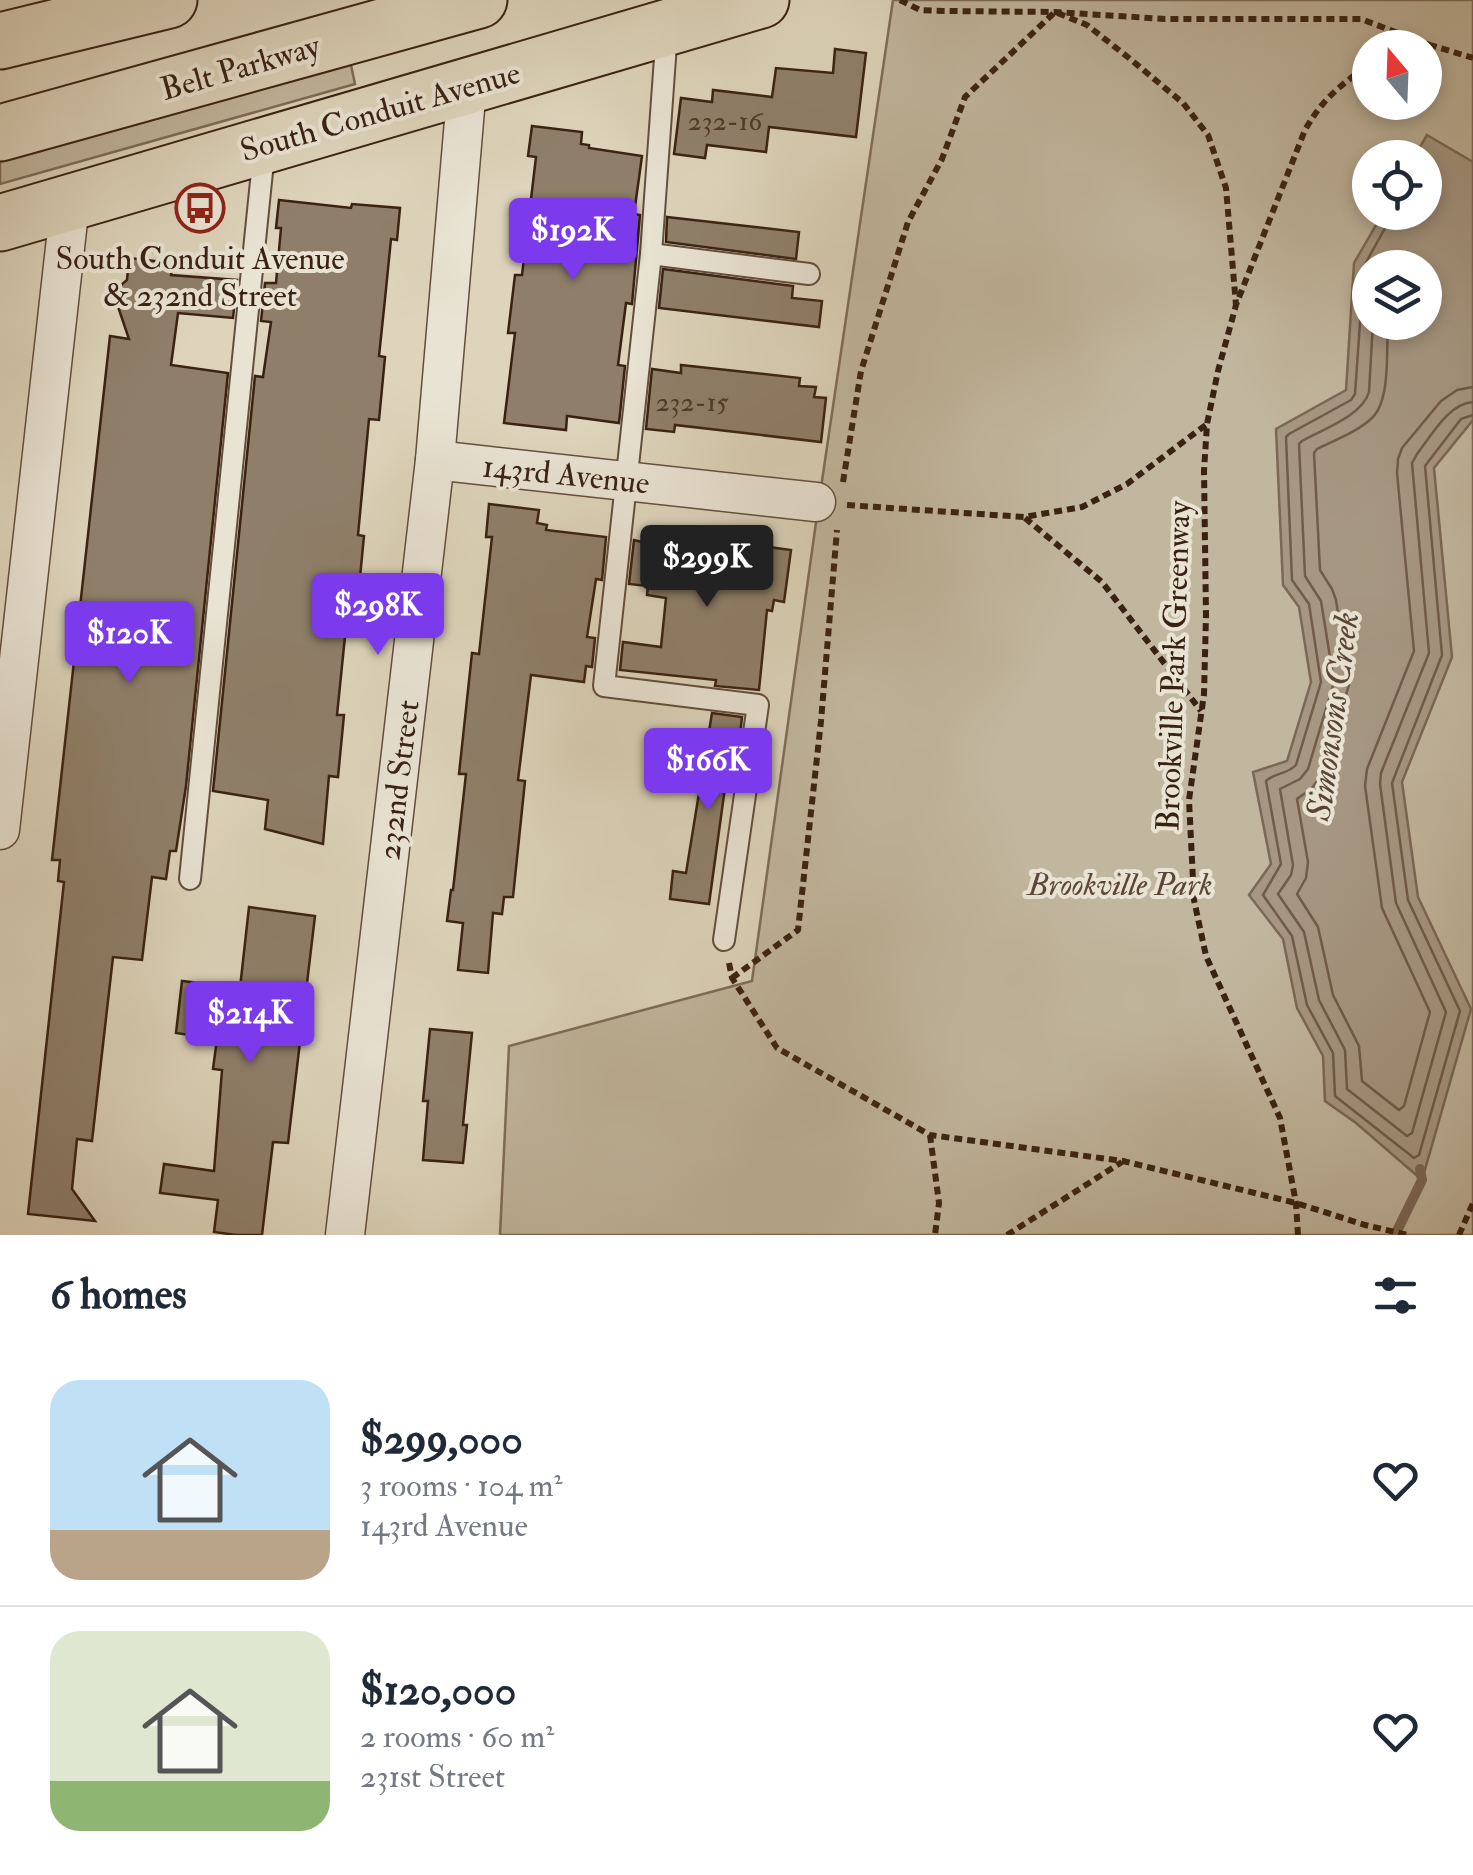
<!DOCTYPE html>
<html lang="en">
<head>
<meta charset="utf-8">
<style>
	body { margin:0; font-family:"IM FELL Double Pica",serif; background:#f6f6f7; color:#1f2937; height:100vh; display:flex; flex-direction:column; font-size:38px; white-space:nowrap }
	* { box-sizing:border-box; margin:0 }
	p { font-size:32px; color:#747a83 }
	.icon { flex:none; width:55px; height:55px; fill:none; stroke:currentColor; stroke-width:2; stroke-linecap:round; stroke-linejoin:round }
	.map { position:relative; height:1235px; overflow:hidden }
	.side { display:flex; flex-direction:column; background:#fff; flex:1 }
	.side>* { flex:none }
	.needle { width:65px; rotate:341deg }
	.fabs { position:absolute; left:1352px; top:30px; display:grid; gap:20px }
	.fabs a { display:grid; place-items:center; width:90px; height:90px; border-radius:50%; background:#fff; box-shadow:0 5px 15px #0003; font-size:50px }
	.price { position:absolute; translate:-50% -85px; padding:0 22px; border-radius:10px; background:#7c3aed; color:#fff; font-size:32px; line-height:65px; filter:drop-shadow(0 2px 5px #0008) }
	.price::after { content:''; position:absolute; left:50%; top:60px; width:30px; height:22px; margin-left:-15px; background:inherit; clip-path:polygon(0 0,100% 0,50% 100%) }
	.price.on { background:#222; color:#fff }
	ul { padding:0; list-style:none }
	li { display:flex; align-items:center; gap:30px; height:250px; padding:0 50px }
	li+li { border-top:2px solid #e0e1e3 }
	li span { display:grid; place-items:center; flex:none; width:280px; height:200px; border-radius:30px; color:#555 }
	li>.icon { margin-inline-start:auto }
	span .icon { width:120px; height:120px; fill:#fffc; stroke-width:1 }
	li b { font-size:42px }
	h2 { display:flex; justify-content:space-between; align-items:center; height:120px; padding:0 50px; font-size:42px }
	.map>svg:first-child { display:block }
	.green { fill:#c1b69e; stroke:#7e6c58; stroke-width:2.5; fill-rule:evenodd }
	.water { fill:#a69782; stroke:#7b6856; stroke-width:2.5; fill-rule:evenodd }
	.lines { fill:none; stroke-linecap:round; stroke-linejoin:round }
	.shore { stroke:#705c4a; stroke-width:2.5 }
	.stream { stroke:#7b6856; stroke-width:10 }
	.building { fill:#8f7f6a; stroke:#3a2213; stroke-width:2.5 }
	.service-casing { stroke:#634e3d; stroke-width:24 }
	.minor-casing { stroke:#634e3d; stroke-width:41 }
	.trunk-casing { stroke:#3a2213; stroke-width:59 }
	.motorway-casing { stroke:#3a2213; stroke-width:59 }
	.path { stroke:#3a2213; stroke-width:6; stroke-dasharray:8 5; stroke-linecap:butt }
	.service { stroke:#e9e3d3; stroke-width:20 }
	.minor { stroke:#e9e3d3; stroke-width:38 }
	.trunk { stroke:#ddd4bb; stroke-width:55 }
	.motorway { stroke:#ddd4bb; stroke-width:55 }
	.labels { text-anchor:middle; stroke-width:8; stroke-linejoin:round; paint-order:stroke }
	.number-label { font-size:28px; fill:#4f3929 }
	.street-label { font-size:32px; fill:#3a2213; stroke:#e9e3d3 }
	.poi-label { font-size:32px; fill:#3a2213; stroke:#e9e3d3 }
	.park-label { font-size:32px; font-style:italic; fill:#5c4736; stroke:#e9e3d3 }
	.water-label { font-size:35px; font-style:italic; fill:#5a4534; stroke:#e9e3d3 }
</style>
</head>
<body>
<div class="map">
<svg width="1473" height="1235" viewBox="0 0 1473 1235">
	<rect width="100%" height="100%" fill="#ddd4bb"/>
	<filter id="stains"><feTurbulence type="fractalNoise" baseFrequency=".002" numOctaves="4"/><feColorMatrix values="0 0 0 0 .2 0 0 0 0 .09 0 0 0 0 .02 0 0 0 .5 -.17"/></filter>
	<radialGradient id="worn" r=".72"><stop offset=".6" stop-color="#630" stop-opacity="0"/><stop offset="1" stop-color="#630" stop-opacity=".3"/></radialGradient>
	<g class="green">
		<path d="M893 0H1473V1235H500L509 1046 752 981 818 508ZM1370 48H1425V102H1370ZM1370 158H1425V212H1370ZM1370 268H1425V322H1370Z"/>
		<path d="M351 65 355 84 0 184V162Z"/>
	</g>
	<path class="water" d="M1427 135 1473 162V420L1434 468 1452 657 1402 782 1418 897 1471 1009 1422 1180 1356 1123 1325 1101 1323 1056 1297 1008 1283 939 1249 895 1271 864 1253 772 1287 761 1311 682 1299 607 1283 585 1276 429 1346 390 1354 263 1383 213 1425 212V158L1414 157ZM1370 268H1425V322H1370Z"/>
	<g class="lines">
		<g class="shore">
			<path d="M1391 212 1389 221 1364 266 1355 394 1351 400 1289 434 1286 437 1292 580 1309 604 1321 682 1296 765C1288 774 1274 773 1266 781L1281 864 1263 895 1292 936 1307 1005 1333 1053 1335 1096 1414 1158 1419 1155 1460 1011 1408 900 1392 783 1442 655 1425 466 1461 419 1473 415"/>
			<path d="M1373 322 1369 392C1362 416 1323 429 1302 441L1299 444 1305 576 1321 601 1334 682 1308 769 1300 779 1280 789 1293 865 1291 875 1278 894 1304 932 1319 1000 1345 1050 1347 1089 1407 1136 1412 1133 1446 1012 1396 903 1380 784 1381 773 1429 653 1412 463 1417 454C1432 435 1448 404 1473 402"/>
			<path d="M1388 322C1386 348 1391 398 1373 417 1359 431 1335 440 1317 449L1314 453 1320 570 1332 589 1336 600 1349 685 1321 776 1312 788 1297 799 1308 862 1306 878 1297 894 1318 927 1333 995 1359 1046 1362 1081 1399 1110 1404 1106 1430 1012 1382 908 1365 786 1367 769 1414 651 1397 473 1398 459 1402 448 1441 401 1457 390 1473 387"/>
		</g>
		<path class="stream" d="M1395 1235 1422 1180 1420 1169"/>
	</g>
	<g class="building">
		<path d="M835 49 866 53 856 137 769 127 766 152 707 145 705 158 674 154 681 98 712 102 713 90 772 97 776 68 833 73Z"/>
		<path d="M532 126 582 132 581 144 589 145V148L642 156 634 214 640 215 632 304 626 303 618 365 625 366 619 423 567 416 566 430 504 423 515 333H508L515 275H522L536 157 528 156Z"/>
		<path d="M279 200 351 208 352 204 400 208 397 240 391 239 385 299 379 356 385 357 379 420 369 419 358 535 364 536 358 598 349 597 337 715H344L338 777 329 776 323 844 265 829 268 800 213 791 255 376 263 377 271 322 261 321 265 283H276L281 228H276Z"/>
		<path d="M667 217 799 232 796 259 666 242Z"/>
		<path d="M129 258 173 263 171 275 237 280 233 318 178 313 171 365 228 373 186 786 176 851H170L166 879 152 877 142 960 113 957 92 1141 77 1139 72 1189 95 1221 28 1214 64 882 58 881 60 860H52L110 336 129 339 113 292 127 280Z"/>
		<path d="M663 269 793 286 792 298 822 301 819 327 659 308Z"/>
		<path d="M681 365 800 378 799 386 816 387 814 397 826 398 821 442 675 425 674 432 646 429 652 369 681 373Z"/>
		<path d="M489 504 539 510 537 523 547 525 546 530 606 537 602 580 596 579 587 637 595 638 592 667 586 666 584 682 531 675 518 780 525 781 513 897H504L502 914 493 913 488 973 458 970 463 923 447 921 451 890H453L466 774H459L472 653 479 654 492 537H486Z"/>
		<path d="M643 534 674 538V544L760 557 761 546 791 550 784 602 774 600 772 611 767 610 759 690 715 686 716 680 620 670 623 642 661 647 666 598 647 595 648 586 629 584 634 540 642 542Z"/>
		<path d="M712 713 742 717 739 743H733L727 773 709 904 670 899 673 871 686 873Z"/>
		<path d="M249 907 315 916 288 1143 273 1142 262 1235H236L214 1232 218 1200 160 1193 164 1164 214 1171 222 1070 213 1069 217 1039 176 1033 182 981 240 988Z"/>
		<path d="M430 1029 472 1033 463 1125H467L463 1163 423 1160 428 1101H423Z"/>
	</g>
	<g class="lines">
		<g class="service-casing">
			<g id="service">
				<path d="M667 30 651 254 604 686 758 705 724 940"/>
				<path d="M651 254 809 274"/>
				<path d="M190 879 264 152"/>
			</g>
		</g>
		<g class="minor-casing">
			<g id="minor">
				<path d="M435 460 816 502"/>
				<path d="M0 830 70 203"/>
				<path d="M345 1235 435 460 467 86"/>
			</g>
		</g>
		<g class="trunk-casing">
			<path id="trunk" d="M0 223 761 0"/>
		</g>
		<g class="motorway-casing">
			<g id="motorway">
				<path d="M0 41 169 0"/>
				<path d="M0 133 479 0"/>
			</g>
		</g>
		<g class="path">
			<path d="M900 0 920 10 944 11 1055 12 1165 19H1361L1430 45"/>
			<path d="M1403 48 1430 45 1473 58"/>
			<path d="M843 482 861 371 908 222 942 159 965 97 1055 12 1087 25 1129 58 1183 103 1208 135 1226 188 1236 305"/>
			<path d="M847 505 1024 517 1082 507 1127 484 1207 424"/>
			<path d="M1025 518 1102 582 1201 711"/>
			<path d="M729 963 732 978 777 1048 930 1135 1123 1161 1296 1203 1365 1225 1408 1235"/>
			<path d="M732 978 798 930 821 721 837 530"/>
			<path d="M930 1135 939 1203 935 1235"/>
			<path d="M1007 1235 1122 1162"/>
			<path d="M1298 1235 1296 1203 1280 1118 1206 956 1194 900 1189 800 1204 694 1206 615 1204 471 1207 424 1218 371 1236 305 1305 130C1324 97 1340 86 1370 64"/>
			<path d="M1459 1235 1473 1203"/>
		</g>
		<use href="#service" class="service"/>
		<use href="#minor" class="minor"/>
		<use href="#trunk" class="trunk"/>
		<use href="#motorway" class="motorway"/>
	</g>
	<defs>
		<g id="bus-ring" transform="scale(2.5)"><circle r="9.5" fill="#e9e3d3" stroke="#8f2418" stroke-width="1.5"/><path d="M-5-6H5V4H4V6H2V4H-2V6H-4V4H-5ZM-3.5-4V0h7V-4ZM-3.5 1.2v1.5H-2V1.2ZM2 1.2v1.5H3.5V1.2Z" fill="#8f2418"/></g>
	</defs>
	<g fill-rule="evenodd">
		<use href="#bus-ring" x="200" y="208"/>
	</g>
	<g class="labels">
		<g class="number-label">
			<text x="725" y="130">232-16</text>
			<text x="692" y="411">232-15</text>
		</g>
		<g class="street-label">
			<text transform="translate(240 67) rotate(-16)" y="11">Belt Parkway</text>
			<text transform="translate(380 111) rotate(-16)" y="11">South Conduit Avenue</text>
			<text transform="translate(566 474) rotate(6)" y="11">143rd Avenue</text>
			<text transform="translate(1173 666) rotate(-88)" y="11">Brookville Park Greenway</text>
			<text transform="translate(398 780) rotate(-83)" y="11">232nd Street</text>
		</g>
		<g class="poi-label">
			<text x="200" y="269">South Conduit Avenue<tspan x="200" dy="37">&amp; 232nd Street</tspan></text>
		</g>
		<g class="park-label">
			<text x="1120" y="895">Brookville Park</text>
		</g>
		<g class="water-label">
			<text transform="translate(1332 716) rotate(-82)" y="12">Simonsons Creek</text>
		</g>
	</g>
	<rect width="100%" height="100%" filter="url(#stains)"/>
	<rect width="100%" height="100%" fill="url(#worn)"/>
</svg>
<div class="fabs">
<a><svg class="needle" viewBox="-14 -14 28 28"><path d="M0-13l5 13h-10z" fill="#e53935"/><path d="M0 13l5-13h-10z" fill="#747a83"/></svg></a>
<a><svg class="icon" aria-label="locate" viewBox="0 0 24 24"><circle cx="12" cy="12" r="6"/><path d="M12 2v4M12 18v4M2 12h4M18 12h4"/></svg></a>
<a><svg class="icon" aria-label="layers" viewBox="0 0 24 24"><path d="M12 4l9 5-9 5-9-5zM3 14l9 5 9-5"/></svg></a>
</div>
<b class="price" style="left:573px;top:283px">$192K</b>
<b class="price on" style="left:707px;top:610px">$299K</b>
<b class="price" style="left:378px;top:658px">$298K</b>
<b class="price" style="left:129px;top:686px">$120K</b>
<b class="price" style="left:708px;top:813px">$166K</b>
<b class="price" style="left:250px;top:1066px">$214K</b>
</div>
<section class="side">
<h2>6 homes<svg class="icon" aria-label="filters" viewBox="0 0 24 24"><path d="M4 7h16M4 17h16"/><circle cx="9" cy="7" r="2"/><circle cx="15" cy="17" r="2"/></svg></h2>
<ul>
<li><span style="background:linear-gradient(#bfe0f5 75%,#b9a48a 0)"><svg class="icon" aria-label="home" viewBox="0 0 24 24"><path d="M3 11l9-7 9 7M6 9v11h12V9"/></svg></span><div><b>$299,000</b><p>3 rooms · 104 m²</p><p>143rd Avenue</p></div><svg class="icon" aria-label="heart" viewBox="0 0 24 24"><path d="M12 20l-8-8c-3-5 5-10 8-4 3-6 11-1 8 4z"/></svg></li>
<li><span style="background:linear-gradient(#dfe7d0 75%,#8fb573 0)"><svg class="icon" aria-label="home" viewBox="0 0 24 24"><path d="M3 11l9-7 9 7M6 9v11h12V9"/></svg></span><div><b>$120,000</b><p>2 rooms · 60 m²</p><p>231st Street</p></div><svg class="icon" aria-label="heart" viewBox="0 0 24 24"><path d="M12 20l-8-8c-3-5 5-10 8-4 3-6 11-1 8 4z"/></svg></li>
</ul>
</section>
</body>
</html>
